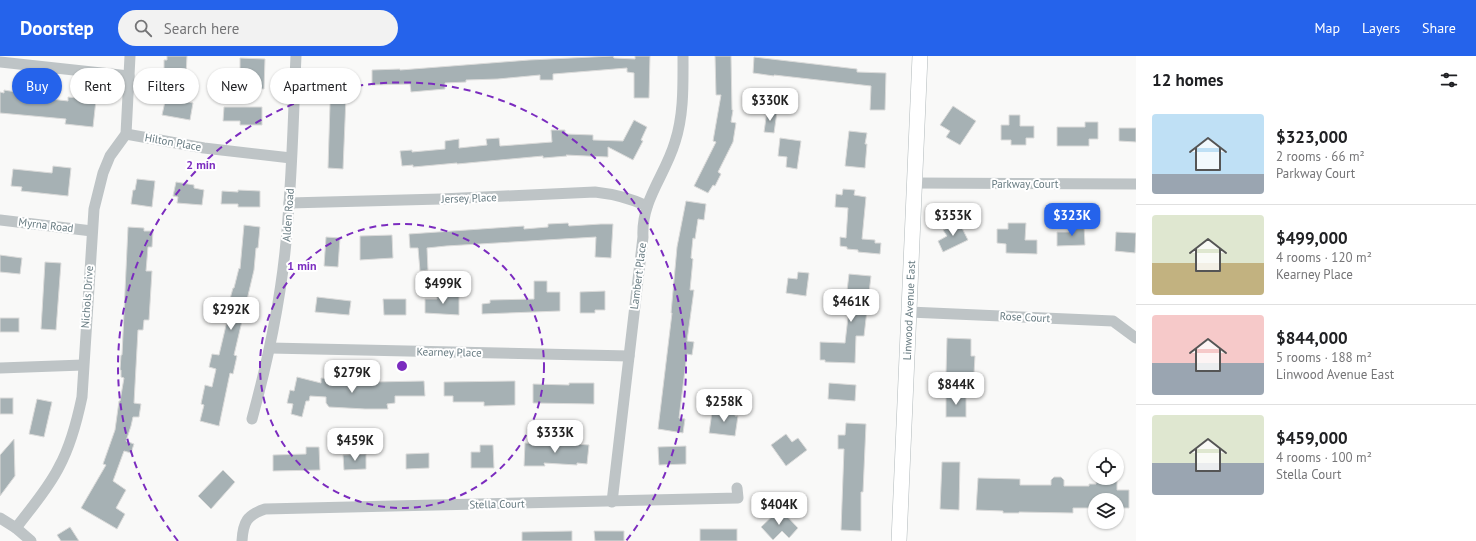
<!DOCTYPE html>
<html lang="en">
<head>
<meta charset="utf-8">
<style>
	body { margin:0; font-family:"PT Sans",sans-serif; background:#f2f2f2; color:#202124; height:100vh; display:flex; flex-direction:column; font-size:15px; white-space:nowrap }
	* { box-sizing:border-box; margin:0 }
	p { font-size:13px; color:#757577 }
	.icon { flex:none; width:22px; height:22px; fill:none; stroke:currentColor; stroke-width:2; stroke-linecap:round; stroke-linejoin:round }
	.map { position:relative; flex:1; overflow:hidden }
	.panel { display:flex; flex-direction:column; background:#fff; width:340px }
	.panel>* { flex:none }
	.top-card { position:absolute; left:12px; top:12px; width:380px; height:36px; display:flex; gap:8px }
	.controls { position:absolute; left:1088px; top:393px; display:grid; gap:8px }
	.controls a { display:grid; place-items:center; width:36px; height:36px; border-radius:50%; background:#fff; box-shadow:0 1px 3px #0004; font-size:20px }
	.price { position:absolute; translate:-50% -34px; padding:0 9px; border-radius:8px; background:#fff; color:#222; font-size:13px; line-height:26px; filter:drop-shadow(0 1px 2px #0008) }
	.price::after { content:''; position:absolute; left:50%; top:24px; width:12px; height:9px; margin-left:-6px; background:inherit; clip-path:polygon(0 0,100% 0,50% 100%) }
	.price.current { background:#2563eb; color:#fff }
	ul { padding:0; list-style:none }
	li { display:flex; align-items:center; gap:12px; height:100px; padding:0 16px }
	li+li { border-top:1px solid #e0e0e0 }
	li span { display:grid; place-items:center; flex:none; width:112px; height:80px; border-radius:4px; color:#555 }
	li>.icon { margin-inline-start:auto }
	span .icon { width:48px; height:48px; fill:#fffc; stroke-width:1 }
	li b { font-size:17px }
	h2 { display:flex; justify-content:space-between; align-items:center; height:48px; padding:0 16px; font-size:17px }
	.pill { padding:0 14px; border-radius:18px; background:#fff; box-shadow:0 1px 3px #0004; font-size:14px; line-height:36px }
	.pill.current { background:#2563eb; color:#fff }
	header { display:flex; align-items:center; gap:24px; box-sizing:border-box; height:56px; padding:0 20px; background:#2563eb; color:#fff }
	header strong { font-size:19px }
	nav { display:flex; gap:22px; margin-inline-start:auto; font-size:14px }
	.search { width:280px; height:36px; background:#f2f2f2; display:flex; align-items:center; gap:10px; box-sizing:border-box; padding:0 14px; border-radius:22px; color:#757577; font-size:15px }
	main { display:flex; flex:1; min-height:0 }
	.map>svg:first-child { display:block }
	.building { fill:#a6b1b4; stroke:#dbdbda }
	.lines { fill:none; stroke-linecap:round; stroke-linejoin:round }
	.secondary-casing { stroke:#b1b9bb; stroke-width:16 }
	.minor { stroke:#bec4c6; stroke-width:11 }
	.secondary { stroke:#fff; stroke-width:15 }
	.ring { fill:none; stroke:#7b2cbf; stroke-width:2; stroke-dasharray:7 5 }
	.labels { text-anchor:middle; stroke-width:4; stroke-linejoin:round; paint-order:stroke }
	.street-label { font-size:11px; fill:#667a80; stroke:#fff }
	.centre { fill:#7b2cbf; stroke:#fff; stroke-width:2 }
	.ring-label { font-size:12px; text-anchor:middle; font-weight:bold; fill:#7b2cbf; stroke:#fff; stroke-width:4; stroke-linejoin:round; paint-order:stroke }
</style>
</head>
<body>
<header>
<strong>Doorstep</strong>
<div class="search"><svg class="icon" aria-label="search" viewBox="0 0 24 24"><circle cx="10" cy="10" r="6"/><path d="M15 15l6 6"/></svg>Search here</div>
<nav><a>Map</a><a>Layers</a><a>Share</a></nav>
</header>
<main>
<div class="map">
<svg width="1136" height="485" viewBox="0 0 1136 485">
	<rect width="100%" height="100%" fill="#f9f9f8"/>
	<g class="building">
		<path d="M167 0H187L186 20 178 19V23H164V4H167Z"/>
		<path d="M613 0 614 2 635 3V0H650L649 42H634V17L627 16V12L553 18V24H540V19L498 23 466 24V26L445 27V33L411 36 410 28 372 29V14L400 13V14L529 4Z"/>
		<path d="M715 0H731L732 54H733L731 66 736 67 733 86 718 116 721 118 715 130 713 129 708 137 694 130 716 86 713 85 721 39H716Z"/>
		<path d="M754 1 857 13V16L886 17 885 54H870L871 30 774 19V20L753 17Z"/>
		<path d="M240 2 265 3 264 33H248L249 14 240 13Z"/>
		<path d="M331 16 347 17 343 113 328 112Z"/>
		<path d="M4 34 16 36V39L68 45V41L96 44 93 71 65 68 66 63 0 57V36L4 37Z"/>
		<path d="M166 41 193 47 190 64 162 59Z"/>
		<path d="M953 50 976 65 960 89 946 81 950 75 940 69Z"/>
		<path d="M224 51H262V69H240V65H223Z"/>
		<path d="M767 55 777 56 774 77 764 76Z"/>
		<path d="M1009 59H1020V70H1034V82H1026V89H1011V84H1001V69H1009Z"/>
		<path d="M634 64 647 71 641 84 643 85 633 104 608 91V101L566 99 567 100 543 102V100L457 108V107L413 111V109L402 110 400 95 412 94V96L445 93V85L459 83V92L487 89 486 83 499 82 500 90 552 86 551 74H565V78L593 79V84L623 85Z"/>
		<path d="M1085 66H1098V83H1089V90H1057V71H1085Z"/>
		<path d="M1119 72H1136V86L1119 85Z"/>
		<path d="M849 75 867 77 865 88H867L865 112 845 110Z"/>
		<path d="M780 82 801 85 797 113 786 111 787 101 778 100Z"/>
		<path d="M53 110 71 112 68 140 21 135 22 131 11 130 13 113 52 117Z"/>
		<path d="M137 123 155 125 152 151 131 148 133 134H135Z"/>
		<path d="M176 126 194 129V132L204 134 202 149 177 147 178 141 173 140Z"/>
		<path d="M843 133 855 134 854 139 866 141 862 183 875 184V187H881L880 198 858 196V194L847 193V191L840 190V181L846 182 848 152 835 151 836 138 842 139Z"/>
		<path d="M238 134 260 135V151H238V148H221L222 135 238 136Z"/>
		<path d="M686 145 706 148 704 164 698 163 695 183 693 182 691 202 693 203 690 234H694L687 285 694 286 692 299 687 298 679 362 685 363 683 377 658 373 672 257H671L677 191Z"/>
		<path d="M959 166 968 184 943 196 938 185 947 180 943 174Z"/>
		<path d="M568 167 569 170 601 168H613L611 202 595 201 596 181 446 190 427 192 428 214 420 215 418 192H410L409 178 524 170V173L548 171V168Z"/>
		<path d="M1008 167H1026L1025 184H1037V198L1006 197V188L997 187V173H1008Z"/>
		<path d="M244 169 260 171 258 192H256L254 214 234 299 237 300 233 318 230 317 219 370 200 365 204 349 201 348 205 329 212 331 216 313 209 311 212 298 219 299 232 244 230 243 233 232H234L239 212 240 213Z"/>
		<path d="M1069 170H1084L1085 189 1057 190V176H1069Z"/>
		<path d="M128 171 144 172V175H153L152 191H148L146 215H152L149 264H144L143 274H138L134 347 141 348 139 361H133L131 370 126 385 134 388 131 397 124 395 113 425 126 434 116 452 125 458 117 473 81 452 106 409 103 408 115 374 119 345H120L124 322 121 321V314H120L121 299H122Z"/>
		<path d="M1116 176 1136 177 1135 197 1115 195Z"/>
		<path d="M392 179 393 202 360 204V180Z"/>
		<path d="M326 181 340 182 338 211 324 210Z"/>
		<path d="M0 199 22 202 20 218 0 216Z"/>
		<path d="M45 206 61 207 56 274 41 273Z"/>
		<path d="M798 216 809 217 806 240 786 237 788 222 797 223Z"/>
		<path d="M849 218 871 220 864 280H856L855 307 825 306V304H820V286L845 287 851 235H847Z"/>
		<path d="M534 225H547V236H560V255L482 258V248L490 247V244L534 243Z"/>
		<path d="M605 235V254H595V257H580V236Z"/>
		<path d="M437 237 459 238V259L425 257V243H437Z"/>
		<path d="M317 241 351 245 349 259 315 256Z"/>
		<path d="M383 243H406V259H384Z"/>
		<rect x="0" y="262" width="19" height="14"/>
		<path d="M947 282 971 283V300H975L974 318 946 317Z"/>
		<path d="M297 321 321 327V322L347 324V327H374V326L424 325 425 340H395V347L387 348 388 353H365L329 351 326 347V341L310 340 309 345H306L302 361 291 358 293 348 287 347 290 334 294 335Z"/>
		<path d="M515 325V349L484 350V346H453V340H444V326Z"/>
		<path d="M569 327H594V348L533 347V328L569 329Z"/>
		<path d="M829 327 856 329 855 345 828 343Z"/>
		<rect x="946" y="340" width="20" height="21"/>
		<rect x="0" y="342" width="13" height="16"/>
		<path d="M37 343 52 346 44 381 29 378Z"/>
		<path d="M726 353 736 354 735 360H738L735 380 709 377 712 356 726 358Z"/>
		<path d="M846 367 866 368 863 436H861V475L841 474 844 393H838V379H845Z"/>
		<path d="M786 378 792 386 798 382 807 394 786 410 771 389Z"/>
		<path d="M14 383 15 420 0 440V399Z"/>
		<path d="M525 387 565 389V387L589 389 587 408 577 407V409L544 407 545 410H524Z"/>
		<path d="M480 389H493L494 412H471V396H480Z"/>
		<path d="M686 390V408L659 409 658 391Z"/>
		<path d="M306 391H319L320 414 273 415V399L306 398Z"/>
		<path d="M429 397V412L406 413V398Z"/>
		<path d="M366 398V413L344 414 343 399Z"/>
		<path d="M942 406H960L959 454 940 453Z"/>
		<path d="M223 414 235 426 211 453 198 440Z"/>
		<path d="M1054 421H1061L1064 424V430H1089V428H1096V423H1117V434H1129V452H1117V444H1095V452H1073V457L1019 456V457H1003V455L976 454 978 422 1020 423V429H1051V424Z"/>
		<path d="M780 453 798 472 789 482 782 475 773 484 761 471Z"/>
		<path d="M70 471 79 485H61L57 479Z"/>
		<rect x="700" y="473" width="37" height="12"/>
		<path d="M572 475V485H522V476Z"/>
		<path d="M594 475H624V485H595Z"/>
	</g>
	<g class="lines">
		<g class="secondary-casing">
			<g id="secondary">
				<path id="s1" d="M899 485 920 0"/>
			</g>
		</g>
		<g class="minor">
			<path d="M0 6 129 20"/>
			<path d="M126 78 204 92 291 102"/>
			<path d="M915 127 1136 128"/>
			<path d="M289 147 441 143 595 136C613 138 630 142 647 150"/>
			<path d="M0 164 92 175"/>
			<path d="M909 256 1113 265 1136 282"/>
			<path d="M270 292 629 300"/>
			<path d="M0 312 83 309"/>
			<path d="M252 363C267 308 279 253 285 196 292 131 293 65 296 0"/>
			<path d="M612 446 643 181C641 144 665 120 675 86 684 58 683 29 683 0"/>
			<path d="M0 462 16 472 31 485"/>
			<path d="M16 472C31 452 48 433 59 411 71 389 77 365 82 341L94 153 103 117 110 100 126 78 130 0"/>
			<path d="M242 485C243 466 247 459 265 453L738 442 737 432"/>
		</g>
		<use href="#secondary" class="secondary"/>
	</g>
	<g class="ring">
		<circle cx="402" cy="310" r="142"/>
		<path d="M178 485A284 284 0 1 1 626 485"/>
	</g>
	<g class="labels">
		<g class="street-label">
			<text transform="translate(173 86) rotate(10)" y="4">Hilton Place</text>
			<text x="1025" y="132">Parkway Court</text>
			<text transform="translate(469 142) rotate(-2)" y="4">Jersey Place</text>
			<text transform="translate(288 159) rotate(-86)" y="4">Alden Road</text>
			<text transform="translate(46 169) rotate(7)" y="4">Myrna Road</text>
			<text transform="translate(638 220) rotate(-83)" y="4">Lambert Place</text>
			<text transform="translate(87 241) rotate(-86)" y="4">Nichols Drive</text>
			<text dy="4" stroke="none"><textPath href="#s1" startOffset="231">Linwood Avenue East</textPath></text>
			<text transform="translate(1025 261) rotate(3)" y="4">Rose Court</text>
			<text transform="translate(449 296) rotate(1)" y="4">Kearney Place</text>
			<text transform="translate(497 448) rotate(-1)" y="4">Stella Court</text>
		</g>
	</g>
	<circle cx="402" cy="310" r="6" class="centre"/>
	<g class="ring-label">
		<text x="201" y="113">2 min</text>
		<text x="302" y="214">1 min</text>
	</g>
</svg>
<div class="controls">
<a><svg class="icon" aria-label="locate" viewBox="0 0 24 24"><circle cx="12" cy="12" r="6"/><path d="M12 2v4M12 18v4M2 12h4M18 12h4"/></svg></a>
<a><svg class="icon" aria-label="layers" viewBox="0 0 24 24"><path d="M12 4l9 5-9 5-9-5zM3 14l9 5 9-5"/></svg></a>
</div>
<b class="price" style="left:770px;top:66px">$330K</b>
<b class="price" style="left:953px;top:181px">$353K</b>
<b class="price current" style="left:1072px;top:181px">$323K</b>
<b class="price" style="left:443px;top:249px">$499K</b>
<b class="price" style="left:851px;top:267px">$461K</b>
<b class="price" style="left:231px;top:275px">$292K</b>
<b class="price" style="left:352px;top:338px">$279K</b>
<b class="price" style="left:956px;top:350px">$844K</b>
<b class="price" style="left:724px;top:367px">$258K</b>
<b class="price" style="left:555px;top:398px">$333K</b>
<b class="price" style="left:355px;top:406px">$459K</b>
<b class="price" style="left:779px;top:470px">$404K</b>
<div class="top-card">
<a class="pill current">Buy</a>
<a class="pill">Rent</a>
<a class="pill">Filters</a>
<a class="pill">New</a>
<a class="pill">Apartment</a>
</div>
</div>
<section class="panel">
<h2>12 homes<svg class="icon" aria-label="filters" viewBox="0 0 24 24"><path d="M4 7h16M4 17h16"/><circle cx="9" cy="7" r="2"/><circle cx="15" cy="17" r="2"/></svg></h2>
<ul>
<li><span style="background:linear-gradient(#bfe0f5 75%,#9aa5b1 0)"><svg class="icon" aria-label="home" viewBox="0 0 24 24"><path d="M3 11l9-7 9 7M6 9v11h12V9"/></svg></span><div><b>$323,000</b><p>2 rooms · 66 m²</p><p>Parkway Court</p></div></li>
<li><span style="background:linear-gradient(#dfe7d0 60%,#c2b280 0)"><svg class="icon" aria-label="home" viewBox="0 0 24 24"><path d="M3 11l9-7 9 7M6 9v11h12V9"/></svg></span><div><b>$499,000</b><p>4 rooms · 120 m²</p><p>Kearney Place</p></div></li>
<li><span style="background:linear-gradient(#f6c9c9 60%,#9aa5b1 0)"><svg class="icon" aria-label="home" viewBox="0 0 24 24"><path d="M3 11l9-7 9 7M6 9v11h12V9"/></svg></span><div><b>$844,000</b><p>5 rooms · 188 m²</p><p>Linwood Avenue East</p></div></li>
<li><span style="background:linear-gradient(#dfe7d0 60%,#9aa5b1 0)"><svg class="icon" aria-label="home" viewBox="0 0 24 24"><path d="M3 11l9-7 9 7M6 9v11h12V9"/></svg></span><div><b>$459,000</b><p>4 rooms · 100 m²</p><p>Stella Court</p></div></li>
</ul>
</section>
</main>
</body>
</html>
